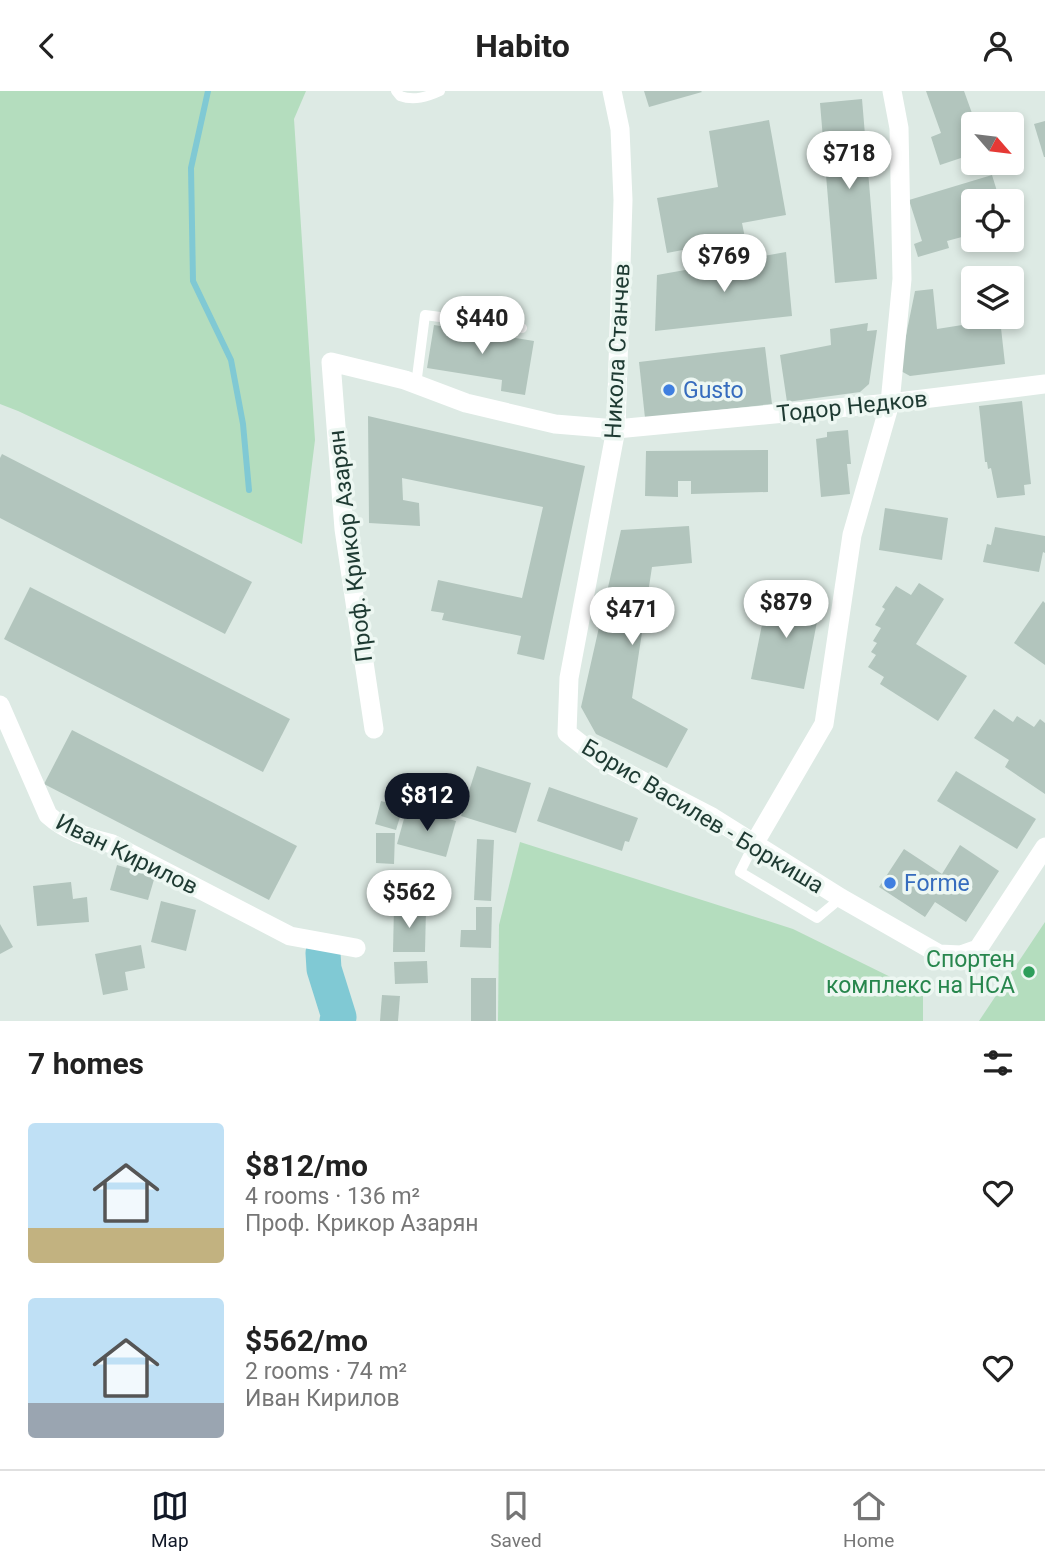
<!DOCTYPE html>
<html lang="en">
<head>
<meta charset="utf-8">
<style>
	body { margin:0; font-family:Roboto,sans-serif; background:#f2f2f2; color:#222; height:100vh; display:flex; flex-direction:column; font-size:26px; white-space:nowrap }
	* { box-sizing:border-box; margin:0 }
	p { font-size:23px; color:#767676 }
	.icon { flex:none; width:38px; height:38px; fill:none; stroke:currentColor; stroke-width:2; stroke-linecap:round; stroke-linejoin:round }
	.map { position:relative; height:930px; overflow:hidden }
	.panel { display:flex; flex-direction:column; background:#fff; flex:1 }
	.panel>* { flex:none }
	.needle { width:46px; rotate:118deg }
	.tools { position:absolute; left:961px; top:21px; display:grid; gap:14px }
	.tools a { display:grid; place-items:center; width:63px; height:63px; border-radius:7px; background:#fff; box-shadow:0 4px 10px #0003; font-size:35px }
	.price { position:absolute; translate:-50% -60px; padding:0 16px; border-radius:24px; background:#fff; color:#222; font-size:23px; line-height:46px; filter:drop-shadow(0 2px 4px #0008) }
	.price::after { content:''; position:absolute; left:50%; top:42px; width:21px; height:16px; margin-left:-10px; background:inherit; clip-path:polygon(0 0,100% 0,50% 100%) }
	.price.current { background:#111827; color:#fff }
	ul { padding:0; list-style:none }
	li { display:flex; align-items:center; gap:21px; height:175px; padding:0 28px }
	li span { display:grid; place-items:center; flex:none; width:196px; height:140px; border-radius:7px; color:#555 }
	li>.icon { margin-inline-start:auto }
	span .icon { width:84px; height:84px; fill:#fffc; stroke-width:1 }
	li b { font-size:30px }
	h2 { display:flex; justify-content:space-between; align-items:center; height:84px; padding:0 28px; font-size:30px }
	header { display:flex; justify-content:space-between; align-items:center; height:91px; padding:0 28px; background:#fff; font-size:32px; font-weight:700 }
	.dock { display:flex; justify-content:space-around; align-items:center; height:98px; border-top:2px solid #e0e0e0; background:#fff; font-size:19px; color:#767676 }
	.dock a { display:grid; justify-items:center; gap:4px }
	.dock .current { color:#111827 }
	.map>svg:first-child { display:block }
	.green { fill:#b4ddbe }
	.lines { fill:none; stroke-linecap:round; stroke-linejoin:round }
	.stream { stroke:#80c9d4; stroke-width:6 }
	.river { stroke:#80c9d4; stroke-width:35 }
	.building { fill:#b2c5bd }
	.lane { stroke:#fff; stroke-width:10 }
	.street { stroke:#fff; stroke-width:19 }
	.shop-dot { fill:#3f7fe0; stroke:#edf7f2; stroke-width:2.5 }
	.leisure-dot { fill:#2e9e5b; stroke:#edf7f2; stroke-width:2.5 }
	.labels { text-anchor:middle; stroke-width:7; stroke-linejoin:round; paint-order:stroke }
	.street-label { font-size:23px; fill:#1e3a32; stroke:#edf7f2 }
	.shop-label { font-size:23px; fill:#366cbe; stroke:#edf7f2; text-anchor:start }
	.leisure-label { font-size:23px; fill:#27864d; stroke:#edf7f2; text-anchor:end }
</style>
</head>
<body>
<header><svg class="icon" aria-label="back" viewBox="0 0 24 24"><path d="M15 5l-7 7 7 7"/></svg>Habito<svg class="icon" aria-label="person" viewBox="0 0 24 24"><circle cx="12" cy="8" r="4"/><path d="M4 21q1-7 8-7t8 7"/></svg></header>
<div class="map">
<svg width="1045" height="930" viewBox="0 0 1045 930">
	<rect width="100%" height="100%" fill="#ddeae4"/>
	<g class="green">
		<path d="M0 0H306L294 28 315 349 302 453 18 320 0 313Z"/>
		<path d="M520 751 793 838 923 902V930H498L499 834Z"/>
		<path d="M1045 831V930H979Z"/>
	</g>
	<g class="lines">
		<path class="stream" d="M208 0 191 77 193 190 231 269 243 333 249 399"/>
		<path class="river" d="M323 862 324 878 339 926 337 930"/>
	</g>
	<g class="building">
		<path d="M644 0H701L702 1 649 16Z"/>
		<path d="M926 0H964L973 25 979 23 982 30 990 27 992 33H973V63L940 74 931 46 941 42Z"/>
		<path d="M862 8 877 188 835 192 820 12Z"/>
		<path d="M769 29 786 124 742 132 745 147 667 162 657 107 718 96 709 40Z"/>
		<path d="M1045 30V66H1044L1034 33Z"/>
		<path d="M992 84 1000 110H973V143L947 150 949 157 918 166 914 153 922 150 909 109Z"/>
		<path d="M786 161 792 225 655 240 657 184Z"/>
		<path d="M933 198 937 238 1000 228 1005 273 910 285 899 279 915 200Z"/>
		<path d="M868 232 867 240 877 239 869 293 860 301 787 311 780 264 831 254 830 238Z"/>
		<path d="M434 234 534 250 525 304 501 300 502 289 427 277Z"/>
		<path d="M765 256 772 313 645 327 639 271Z"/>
		<path d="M1022 310 1031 393 1024 394 1025 404 997 407 991 377 988 378 987 371H985L979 315Z"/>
		<path d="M368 325 585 375 544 569 517 563 521 545 442 529 444 522 431 520 438 489 522 507 543 416 402 387 403 409 419 412 420 435 369 432Z"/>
		<path d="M848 339 851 373H847L850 403 821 406 816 348 827 346V341Z"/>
		<path d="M768 359V401L691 403V390H678V406L645 405 646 360Z"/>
		<path d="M2 363 252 491 225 543 0 427V367Z"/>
		<path d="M885 417 948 427 942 469 879 459Z"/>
		<path d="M689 435 692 472 652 476 632 607 688 638 667 677 596 643 581 616 621 439Z"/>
		<path d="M995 436 1045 445V462L1043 461 1039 481 983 471 987 453 991 454Z"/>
		<path d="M919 492 944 508 916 553 967 585 938 630 880 593 884 586 868 576 876 564 871 561 877 552 873 550 881 537 875 534 885 518 882 516 896 495 911 504Z"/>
		<path d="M30 496 290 628 263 681 4 548Z"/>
		<path d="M769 499 821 510 804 598 751 588Z"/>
		<path d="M1043 510 1045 512V574L1014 552Z"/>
		<path d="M994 618 1013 631 1017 625 1034 636 1040 628 1045 632V703L1005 676 1009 669 974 647Z"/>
		<path d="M72 639 297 755 269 809 44 693Z"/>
		<path d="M477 675 531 692 516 742 461 725Z"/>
		<path d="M956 680 1036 728 1017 758 937 710Z"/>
		<path d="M549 696 638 727 629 751 625 750 622 760 537 730Z"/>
		<path d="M381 710 403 716 396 739 375 733Z"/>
		<path d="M407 717 456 730 446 766 397 753Z"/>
		<path d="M376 742H395L394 773 376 772Z"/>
		<path d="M477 748 494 749 491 810 474 809Z"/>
		<path d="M960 754 999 780 966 831 935 811 925 826 879 796 904 758 942 783Z"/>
		<path d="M117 774 155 785 148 809 110 799Z"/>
		<path d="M71 791 73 808 87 806 89 831 37 835 33 795Z"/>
		<path d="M161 810 196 819 186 860 151 851Z"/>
		<path d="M394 816 426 817 425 861H393Z"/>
		<path d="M476 816H492L491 857 460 856 461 839H476Z"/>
		<path d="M0 833 13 856 0 863Z"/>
		<path d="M141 854 145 877 125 881 128 899 103 904 95 863Z"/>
		<path d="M427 870 428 892 395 893 394 871Z"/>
		<rect x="471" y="887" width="25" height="43"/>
		<path d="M382 904 400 905 398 930H380Z"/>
	</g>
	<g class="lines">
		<g class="lane">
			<path d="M396 0 400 5C414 10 427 6 440 0"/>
			<path d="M416 294 425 224 522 237"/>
			<path d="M754 753 740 781 817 827 841 807"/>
		</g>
		<g class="street">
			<path d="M612 0 620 38 623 109 616 338 569 587 567 642 600 668 712 726 841 807 939 863 961 864 978 858 1045 756"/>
			<path d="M0 614 48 724C67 741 87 746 112 753L290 845 356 857"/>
			<path d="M374 638 344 438 331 271 405 289 466 312 555 333 616 338 890 312 1045 293"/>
			<path d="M754 753 824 633 852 444 890 312 902 188 899 37 892 0"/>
		</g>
	</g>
	<g class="shop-dot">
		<circle cx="669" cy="299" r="7"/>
		<circle cx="890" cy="792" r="7"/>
	</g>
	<circle class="leisure-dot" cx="1029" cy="881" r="7"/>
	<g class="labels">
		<g class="street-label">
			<text transform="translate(617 260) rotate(-87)" y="8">Никола Станчев</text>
			<text transform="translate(852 315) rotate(-6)" y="8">Тодор Недков</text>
			<text transform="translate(350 455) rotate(-97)" y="8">Проф. Крикор Азарян</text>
			<text transform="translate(703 725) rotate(31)" y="8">Борис Василев - Боркиша</text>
			<text transform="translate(127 763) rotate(26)" y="8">Иван Кирилов</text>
		</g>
		<g class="shop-label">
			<text x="683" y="307">Gusto</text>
			<text x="904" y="800">Forme</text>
		</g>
		<g class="leisure-label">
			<text x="1015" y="876">Спортен<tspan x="1015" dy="26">комплекс на НСА</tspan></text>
		</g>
	</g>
</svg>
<div class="tools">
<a><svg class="needle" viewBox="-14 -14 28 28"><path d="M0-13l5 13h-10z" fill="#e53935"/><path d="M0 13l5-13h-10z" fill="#767676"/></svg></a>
<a><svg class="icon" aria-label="locate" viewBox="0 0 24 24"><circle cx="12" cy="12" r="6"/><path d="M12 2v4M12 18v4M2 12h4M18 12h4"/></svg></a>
<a><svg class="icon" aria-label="layers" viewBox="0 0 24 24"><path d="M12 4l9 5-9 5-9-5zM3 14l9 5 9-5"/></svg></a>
</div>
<b class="price" style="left:849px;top:100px">$718</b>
<b class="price" style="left:724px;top:203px">$769</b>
<b class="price" style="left:482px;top:265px">$440</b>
<b class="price" style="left:786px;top:549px">$879</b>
<b class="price" style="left:632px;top:556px">$471</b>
<b class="price current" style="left:427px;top:742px">$812</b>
<b class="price" style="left:409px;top:839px">$562</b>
</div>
<section class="panel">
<h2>7 homes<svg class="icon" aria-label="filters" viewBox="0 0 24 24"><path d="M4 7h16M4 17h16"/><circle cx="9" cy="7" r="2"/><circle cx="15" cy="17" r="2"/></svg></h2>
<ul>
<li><span style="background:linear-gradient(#bfe0f5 75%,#c2b280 0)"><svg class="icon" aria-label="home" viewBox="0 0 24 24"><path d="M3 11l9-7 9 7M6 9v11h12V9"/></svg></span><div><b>$812/mo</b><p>4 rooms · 136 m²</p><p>Проф. Крикор Азарян</p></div><svg class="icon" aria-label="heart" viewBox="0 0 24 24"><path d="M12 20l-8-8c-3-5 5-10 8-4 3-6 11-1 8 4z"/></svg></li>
<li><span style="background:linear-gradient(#bfe0f5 75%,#9aa5b1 0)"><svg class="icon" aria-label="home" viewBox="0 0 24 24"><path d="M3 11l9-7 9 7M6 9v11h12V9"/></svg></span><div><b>$562/mo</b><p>2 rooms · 74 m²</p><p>Иван Кирилов</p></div><svg class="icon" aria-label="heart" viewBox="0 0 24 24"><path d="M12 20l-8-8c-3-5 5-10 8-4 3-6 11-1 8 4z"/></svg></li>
</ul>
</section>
<nav class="dock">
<a class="current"><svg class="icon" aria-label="map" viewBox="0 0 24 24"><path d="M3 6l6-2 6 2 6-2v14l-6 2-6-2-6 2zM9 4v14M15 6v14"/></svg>Map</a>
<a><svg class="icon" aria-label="saved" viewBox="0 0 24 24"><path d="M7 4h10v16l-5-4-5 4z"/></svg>Saved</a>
<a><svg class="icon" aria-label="home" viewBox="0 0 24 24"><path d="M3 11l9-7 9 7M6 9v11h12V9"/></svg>Home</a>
</nav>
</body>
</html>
